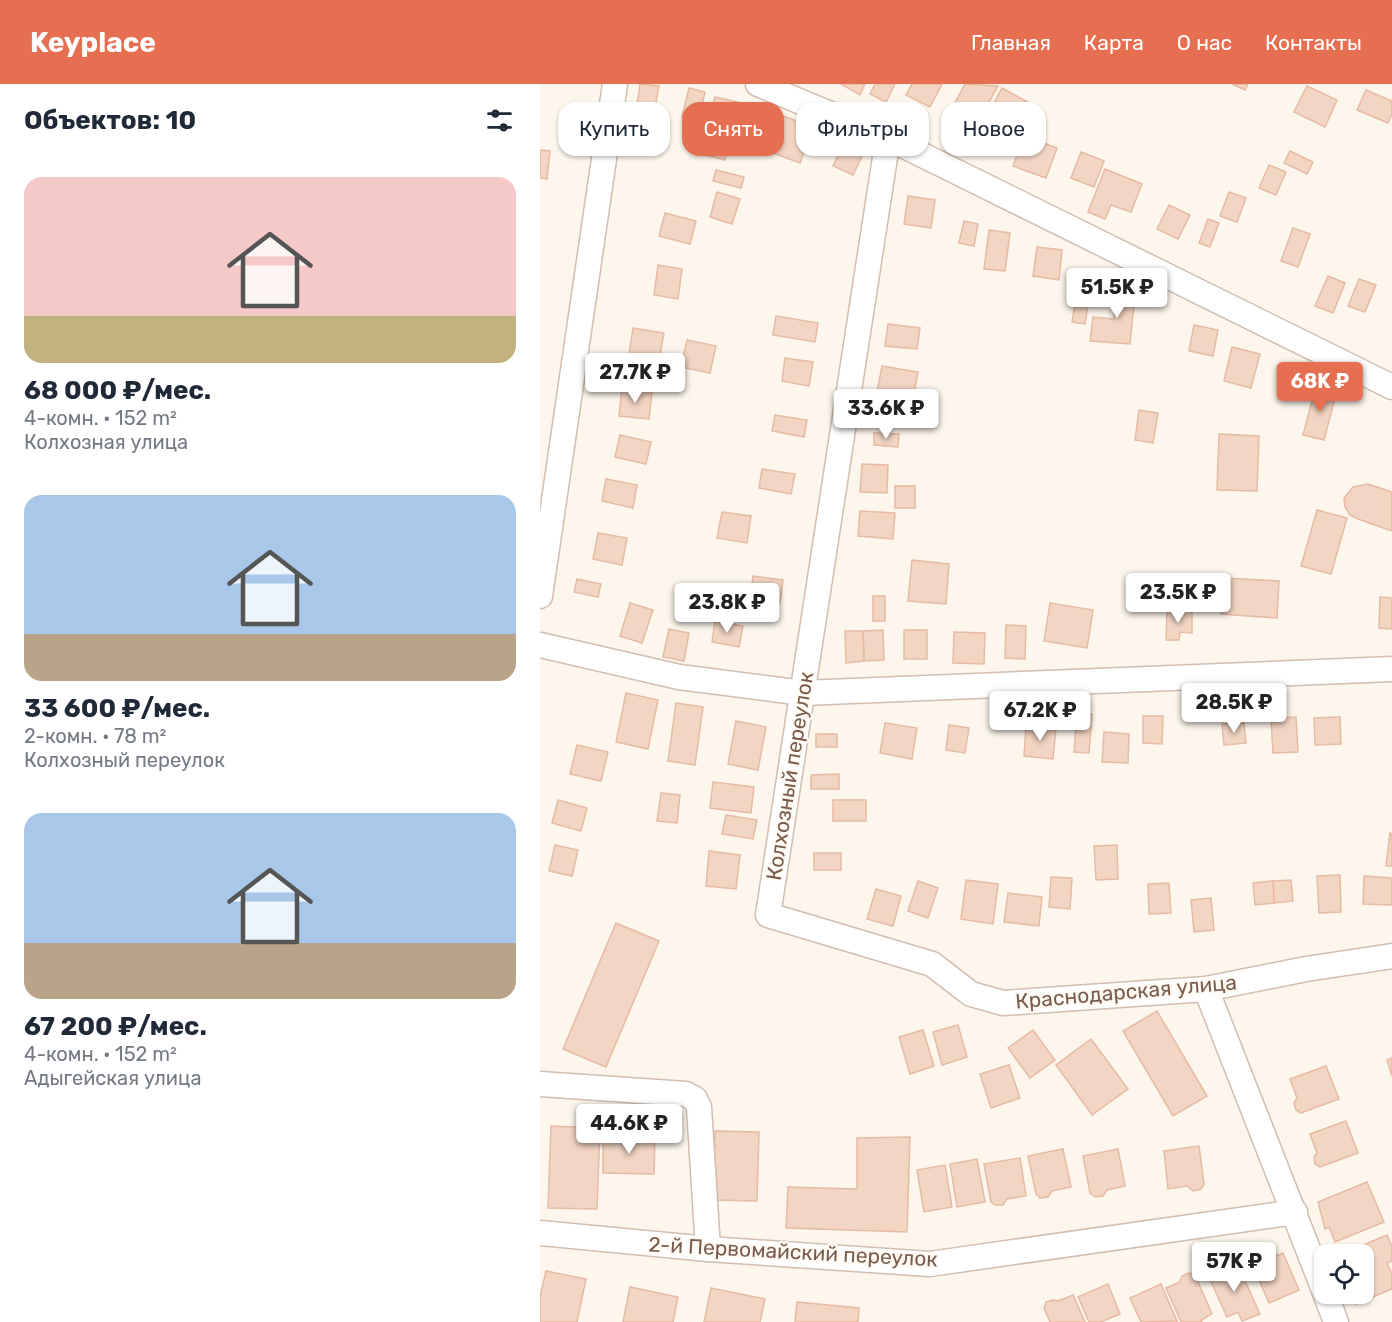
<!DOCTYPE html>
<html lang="ru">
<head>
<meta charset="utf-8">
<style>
	body { margin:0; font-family:Rubik,sans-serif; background:#f2f2f3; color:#1f2937; height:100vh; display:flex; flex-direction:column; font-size:22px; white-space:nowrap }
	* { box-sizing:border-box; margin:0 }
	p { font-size:20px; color:#747a83 }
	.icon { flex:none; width:33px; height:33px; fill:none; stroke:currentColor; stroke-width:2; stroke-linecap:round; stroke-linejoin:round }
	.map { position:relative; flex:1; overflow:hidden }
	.drawer { display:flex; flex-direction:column; background:#fff; width:540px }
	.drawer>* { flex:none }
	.guide { position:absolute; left:18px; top:18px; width:570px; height:54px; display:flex; gap:12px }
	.tools { position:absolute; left:774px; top:1160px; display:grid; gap:12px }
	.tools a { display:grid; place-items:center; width:60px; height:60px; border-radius:12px; background:#fff; box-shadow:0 2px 4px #0004; font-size:30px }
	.price { position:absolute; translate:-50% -51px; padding:0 14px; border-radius:6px; background:#fff; color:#222; font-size:20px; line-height:39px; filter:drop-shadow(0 2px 3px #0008) }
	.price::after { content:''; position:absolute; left:50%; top:36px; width:18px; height:14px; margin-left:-9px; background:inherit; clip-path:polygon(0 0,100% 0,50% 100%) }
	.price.selected { background:#e76f51; color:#fff }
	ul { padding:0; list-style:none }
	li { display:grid; align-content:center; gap:12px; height:318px; padding:0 24px }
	li span { display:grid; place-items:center; height:186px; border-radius:18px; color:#555 }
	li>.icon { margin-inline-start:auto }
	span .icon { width:108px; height:108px; fill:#fffc; stroke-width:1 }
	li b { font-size:26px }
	h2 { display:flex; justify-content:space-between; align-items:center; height:72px; padding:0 24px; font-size:26px }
	.tag { padding:0 21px; border-radius:18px; background:#fff; box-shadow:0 2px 4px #0004; font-size:21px; line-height:54px }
	.tag.selected { background:#e76f51; color:#fff }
	header { display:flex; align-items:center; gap:36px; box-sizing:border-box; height:84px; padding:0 30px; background:#e76f51; color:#fff }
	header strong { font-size:28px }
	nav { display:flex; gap:33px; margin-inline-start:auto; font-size:21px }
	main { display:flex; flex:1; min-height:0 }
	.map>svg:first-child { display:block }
	.building { fill:#f3d5c3; stroke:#e6bba3; stroke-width:1.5 }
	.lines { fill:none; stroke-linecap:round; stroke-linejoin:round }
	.minor-casing { stroke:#d1beb0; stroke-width:27 }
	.minor { stroke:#fff; stroke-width:24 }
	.labels { text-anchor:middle; stroke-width:4.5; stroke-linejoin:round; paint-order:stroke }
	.street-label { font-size:21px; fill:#7a5c4d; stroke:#fffaf3 }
</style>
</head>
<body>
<header>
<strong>Keyplace</strong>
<nav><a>Главная</a><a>Карта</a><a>О нас</a><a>Контакты</a></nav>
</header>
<main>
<section class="drawer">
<h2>Объектов: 10<svg class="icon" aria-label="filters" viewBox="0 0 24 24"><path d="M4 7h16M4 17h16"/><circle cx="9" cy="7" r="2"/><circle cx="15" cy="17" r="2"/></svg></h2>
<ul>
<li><span style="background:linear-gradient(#f6c9c9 75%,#c2b280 0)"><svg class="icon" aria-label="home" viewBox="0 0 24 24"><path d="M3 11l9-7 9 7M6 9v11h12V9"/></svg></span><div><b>68 000 ₽/мес.</b><p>4-комн. · 152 m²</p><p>Колхозная улица</p></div></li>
<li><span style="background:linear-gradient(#a9c7e8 75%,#b9a48a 0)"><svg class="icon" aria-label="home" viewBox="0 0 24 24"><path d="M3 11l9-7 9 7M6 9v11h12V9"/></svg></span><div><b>33 600 ₽/мес.</b><p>2-комн. · 78 m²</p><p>Колхозный переулок</p></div></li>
<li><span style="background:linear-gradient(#a9c7e8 70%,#b9a48a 0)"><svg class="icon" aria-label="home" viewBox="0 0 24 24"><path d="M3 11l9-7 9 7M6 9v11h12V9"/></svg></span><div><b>67 200 ₽/мес.</b><p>4-комн. · 152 m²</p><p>Адыгейская улица</p></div></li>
</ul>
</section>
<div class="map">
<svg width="852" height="1238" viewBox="0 0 852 1238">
	<rect width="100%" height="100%" fill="#fdf6ec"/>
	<g class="building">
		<path d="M100 0 119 2 115 24 97 21Z"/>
		<path d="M301 0H325L320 11Z"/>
		<path d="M335 0H355L346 18 330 10Z"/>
		<path d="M372 0H402L390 23 366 11Z"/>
		<path d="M425 0 458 2 436 42 419 33 416 38 407 34Z"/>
		<path d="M692 0H708L705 6Z"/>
		<path d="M767 2 797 16 785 43 754 28Z"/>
		<path d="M149 4 165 8 158 37 142 33Z"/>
		<path d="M462 4 488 18 463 64 454 60 457 54 440 45Z"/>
		<path d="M826 6 852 17V30L848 39 817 26Z"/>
		<path d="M175 13 198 18 185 76 161 70Z"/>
		<path d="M235 29 273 43 260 79 222 65Z"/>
		<path d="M484 52 517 64 506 94 473 82Z"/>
		<path d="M303 61 323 70 313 91 293 82Z"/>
		<path d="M0 66 10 67 7 95 0 94Z"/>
		<path d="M750 67 773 78 767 90 744 79Z"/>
		<path d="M541 68 564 77 554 103 531 94Z"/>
		<path d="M729 81 746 88 736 111 719 104Z"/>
		<path d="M565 85 602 100 591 128 571 121 565 135 548 128Z"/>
		<path d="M176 86 204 93 201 104 173 97Z"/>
		<path d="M177 108 200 115 192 140 170 133Z"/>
		<path d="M689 108 706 114 697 138 680 132Z"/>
		<path d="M368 112 395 116 391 144 364 140Z"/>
		<path d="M629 121 650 131 638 155 617 145Z"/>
		<path d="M125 129 156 137 150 160 119 152Z"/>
		<path d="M668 135 679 139 670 163 659 159Z"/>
		<path d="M424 137 438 140 434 162 419 159Z"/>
		<path d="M753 144 770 150 758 183 741 177Z"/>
		<path d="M449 146 470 149 465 187 444 185Z"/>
		<path d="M497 163 522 166 519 196 493 192Z"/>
		<path d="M118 181 142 185 138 215 114 211Z"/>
		<path d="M788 192 805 199 793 229 775 222Z"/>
		<path d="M819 195 836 201 825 228 808 222Z"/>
		<path d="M577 200 596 202 590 260 550 257 553 233 574 235Z"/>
		<path d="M536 212 549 214 545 240 532 238Z"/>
		<path d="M236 232 278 239 275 258 233 251Z"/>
		<path d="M348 240 380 244 377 265 345 262Z"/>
		<path d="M654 241 678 246 673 272 649 267Z"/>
		<path d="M93 244 124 249 118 282 88 277Z"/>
		<path d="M147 256 176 262 170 289 141 283Z"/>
		<path d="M692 263 720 270 711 304 684 297Z"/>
		<path d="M245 274 273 278 269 302 242 297Z"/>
		<path d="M342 282 378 288 373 314 337 308Z"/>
		<path d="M776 302 797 307 784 356 763 351Z"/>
		<path d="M82 304 112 308 109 335 79 332Z"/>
		<path d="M599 326 618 329 613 359 595 356Z"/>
		<path d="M235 331 267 336 264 353 232 347Z"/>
		<path d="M334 349 359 350 358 363 334 361Z"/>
		<path d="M679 350 719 352 717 407 677 406Z"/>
		<path d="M80 351 111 358 106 380 75 373Z"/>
		<path d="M322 380 348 381 347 409 320 408Z"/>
		<path d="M222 385 255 390 251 410 219 404Z"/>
		<path d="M66 395 97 401 93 424 62 417Z"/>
		<path d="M828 400 852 408V447L818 435 810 431 805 423 804 414 813 403Z"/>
		<rect x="355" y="402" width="20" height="22"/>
		<path d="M777 426 807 434 791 490 761 482Z"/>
		<path d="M320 427 355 429 353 455 318 452Z"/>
		<path d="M182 428 211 432 207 459 177 454Z"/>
		<path d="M58 449 87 454 82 481 53 475Z"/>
		<path d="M372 476 409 480 406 520 368 517Z"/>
		<path d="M213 492 243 496 240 519 210 515Z"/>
		<path d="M684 494 739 497 737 534 681 530Z"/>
		<path d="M37 495 61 500 58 513 34 508Z"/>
		<rect x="333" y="512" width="12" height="25"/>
		<path d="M840 513 852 514V545L839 544Z"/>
		<path d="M90 519 113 526 102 559 80 552Z"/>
		<path d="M510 519 553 526 547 564 504 557Z"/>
		<path d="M627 526 652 527V549L640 548 639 556H626Z"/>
		<path d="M175 537 203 542 199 563 172 558Z"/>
		<path d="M466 541 486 542 485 575 465 574Z"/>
		<path d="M129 545 149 549 144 577 123 573Z"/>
		<path d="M343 546 344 576 324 577 323 547Z"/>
		<rect x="364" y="546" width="23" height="29"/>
		<path d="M305 547H323L324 577 306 579Z"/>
		<path d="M414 548 445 549 444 580 413 579Z"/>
		<path d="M86 609 118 616 108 665 76 658Z"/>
		<path d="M136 619 163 623 155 681 128 677Z"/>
		<path d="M537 629 552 630 549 669 534 668Z"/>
		<path d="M603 632H623L622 660 603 659Z"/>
		<path d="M756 633 758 668 733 669 731 635Z"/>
		<path d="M800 633 801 660 775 661 774 634Z"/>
		<path d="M196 637 226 643 218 686 188 680Z"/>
		<path d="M345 639 377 644 372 675 340 669Z"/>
		<path d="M704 639 706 659 684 661 682 640Z"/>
		<path d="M409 641 429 644 425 669 406 666Z"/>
		<path d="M486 642 516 644 513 675 484 672Z"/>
		<path d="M564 648 589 650 588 679 562 678Z"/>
		<rect x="276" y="650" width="21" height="13"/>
		<path d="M37 661 68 668 61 697 30 690Z"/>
		<path d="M299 690V705H271V691Z"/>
		<path d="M173 698 214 703 211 729 170 724Z"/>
		<path d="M121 709 140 711 137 739 117 737Z"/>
		<path d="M18 716 47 724 41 747 12 739Z"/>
		<rect x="293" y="716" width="33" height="21"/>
		<path d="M186 731 217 736 213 755 182 750Z"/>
		<path d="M850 749 852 750V782H846Z"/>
		<path d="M15 761 38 766 32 792 9 787Z"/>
		<path d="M577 761 578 795 556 796 554 762Z"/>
		<path d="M169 767 200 771 196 805 166 802Z"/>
		<rect x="274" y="769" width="27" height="17"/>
		<path d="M800 791 801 828 779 829 777 792Z"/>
		<path d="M824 792 852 794V821L823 820Z"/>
		<path d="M511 793 532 794 530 825 509 823Z"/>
		<path d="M426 796 458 800 453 840 421 835Z"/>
		<path d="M751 796 753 817 734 819 733 797Z"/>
		<path d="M378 797 398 804 388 834 368 827Z"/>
		<path d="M733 797 734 819 715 821 713 799Z"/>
		<path d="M629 799 631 829 609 830 608 800Z"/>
		<path d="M336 805 361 812 353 842 327 835Z"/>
		<path d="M468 809 502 813 499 842 464 838Z"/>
		<path d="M671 814 674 846 654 848 651 816Z"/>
		<path d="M76 839 119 857 66 983 23 965Z"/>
		<path d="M617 927 667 1012 633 1032 583 947Z"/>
		<path d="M418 941 427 973 402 981 393 948Z"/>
		<path d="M383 946 394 982 370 990 359 953Z"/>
		<path d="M493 946 515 976 490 994 468 964Z"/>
		<path d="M551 955 588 1005 552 1031 516 981Z"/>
		<path d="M852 974V992L847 976Z"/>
		<path d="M469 981 480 1014 451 1024 440 990Z"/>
		<path d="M786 982 799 1015 761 1029 756 1026 754 1019 757 1014 750 995Z"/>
		<path d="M806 1037 818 1069 780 1083 775 1080 774 1073 777 1069 770 1050Z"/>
		<path d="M11 1042 60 1044 57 1125 8 1124Z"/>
		<path d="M175 1047 219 1048 217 1117 173 1116Z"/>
		<path d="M63 1053 115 1054 114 1090 63 1089Z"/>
		<path d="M370 1053 367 1148 246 1144 248 1103 317 1105V1054Z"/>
		<path d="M659 1062 664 1100 661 1105 653 1107 647 1102 628 1105 624 1067Z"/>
		<path d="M523 1065 531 1103 512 1107 508 1113 500 1114 496 1110 488 1072Z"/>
		<path d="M578 1065 585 1102 567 1106 563 1112 555 1113 550 1109 543 1072Z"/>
		<path d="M480 1074 486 1112 467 1115 463 1121H455L451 1118 444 1080Z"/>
		<path d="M437 1075 445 1118 417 1123 410 1080Z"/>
		<path d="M405 1081 412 1123 384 1128 377 1086Z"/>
		<path d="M827 1098 844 1138 795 1158 789 1143 785 1145 778 1118Z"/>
		<path d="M847 1151 852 1162V1177L847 1179 852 1190V1205L816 1220 812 1209H824V1170H802Z"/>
		<path d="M743 1169 759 1206 729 1219 713 1182Z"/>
		<path d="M698 1181 720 1230 702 1237 698 1228 687 1233 669 1193 671 1188 678 1185 684 1187Z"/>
		<path d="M6 1187 46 1195 37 1238H0V1213Z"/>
		<path d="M649 1189 655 1191 672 1230 661 1236 662 1238H641L626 1204 640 1198 642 1192Z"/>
		<path d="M568 1200 580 1230 561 1238H549L538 1213Z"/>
		<path d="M621 1200 637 1237 601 1238 590 1214Z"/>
		<path d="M90 1203 138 1213 133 1238H83Z"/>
		<path d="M171 1204 225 1215 220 1238H164Z"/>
		<path d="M533 1211 545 1238H510L504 1224 506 1218 513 1216 518 1217Z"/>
		<path d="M257 1218 319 1224 318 1238H255Z"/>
	</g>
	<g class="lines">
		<g class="minor-casing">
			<g id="minor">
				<path d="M218 0 348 54 852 303"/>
				<path d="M348 54 228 831 392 880 431 910 463 919 666 905 766 885 852 872"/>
				<path d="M0 512 75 0"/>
				<path d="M0 561 139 593 263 609 852 585"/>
				<path d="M666 905 784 1206"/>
				<path d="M0 1000 146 1010 155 1015 159 1023 168 1165"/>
				<path d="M0 1149 168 1165 390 1180 755 1128"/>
				<path d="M785 1209 796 1238"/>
			</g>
		</g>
		<use href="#minor" class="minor"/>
	</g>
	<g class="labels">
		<g class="street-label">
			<text transform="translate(250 692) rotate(-81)" y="7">Колхозный переулок</text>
			<text transform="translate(586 908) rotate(-5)" y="7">Краснодарская улица</text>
			<text transform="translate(253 1168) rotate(3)" y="7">2-й Первомайский переулок</text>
		</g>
	</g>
</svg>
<div class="tools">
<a><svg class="icon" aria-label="locate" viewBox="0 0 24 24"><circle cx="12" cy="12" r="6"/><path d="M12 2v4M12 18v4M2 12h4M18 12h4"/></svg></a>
</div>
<b class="price" style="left:577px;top:235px">51.5K ₽</b>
<b class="price" style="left:95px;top:320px">27.7K ₽</b>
<b class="price selected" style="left:780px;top:329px">68K ₽</b>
<b class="price" style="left:346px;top:356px">33.6K ₽</b>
<b class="price" style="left:638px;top:540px">23.5K ₽</b>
<b class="price" style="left:187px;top:550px">23.8K ₽</b>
<b class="price" style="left:694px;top:650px">28.5K ₽</b>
<b class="price" style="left:500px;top:658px">67.2K ₽</b>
<b class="price" style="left:89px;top:1071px">44.6K ₽</b>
<b class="price" style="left:694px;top:1209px">57K ₽</b>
<div class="guide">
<a class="tag">Купить</a>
<a class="tag selected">Снять</a>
<a class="tag">Фильтры</a>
<a class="tag">Новое</a>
</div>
</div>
</main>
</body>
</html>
